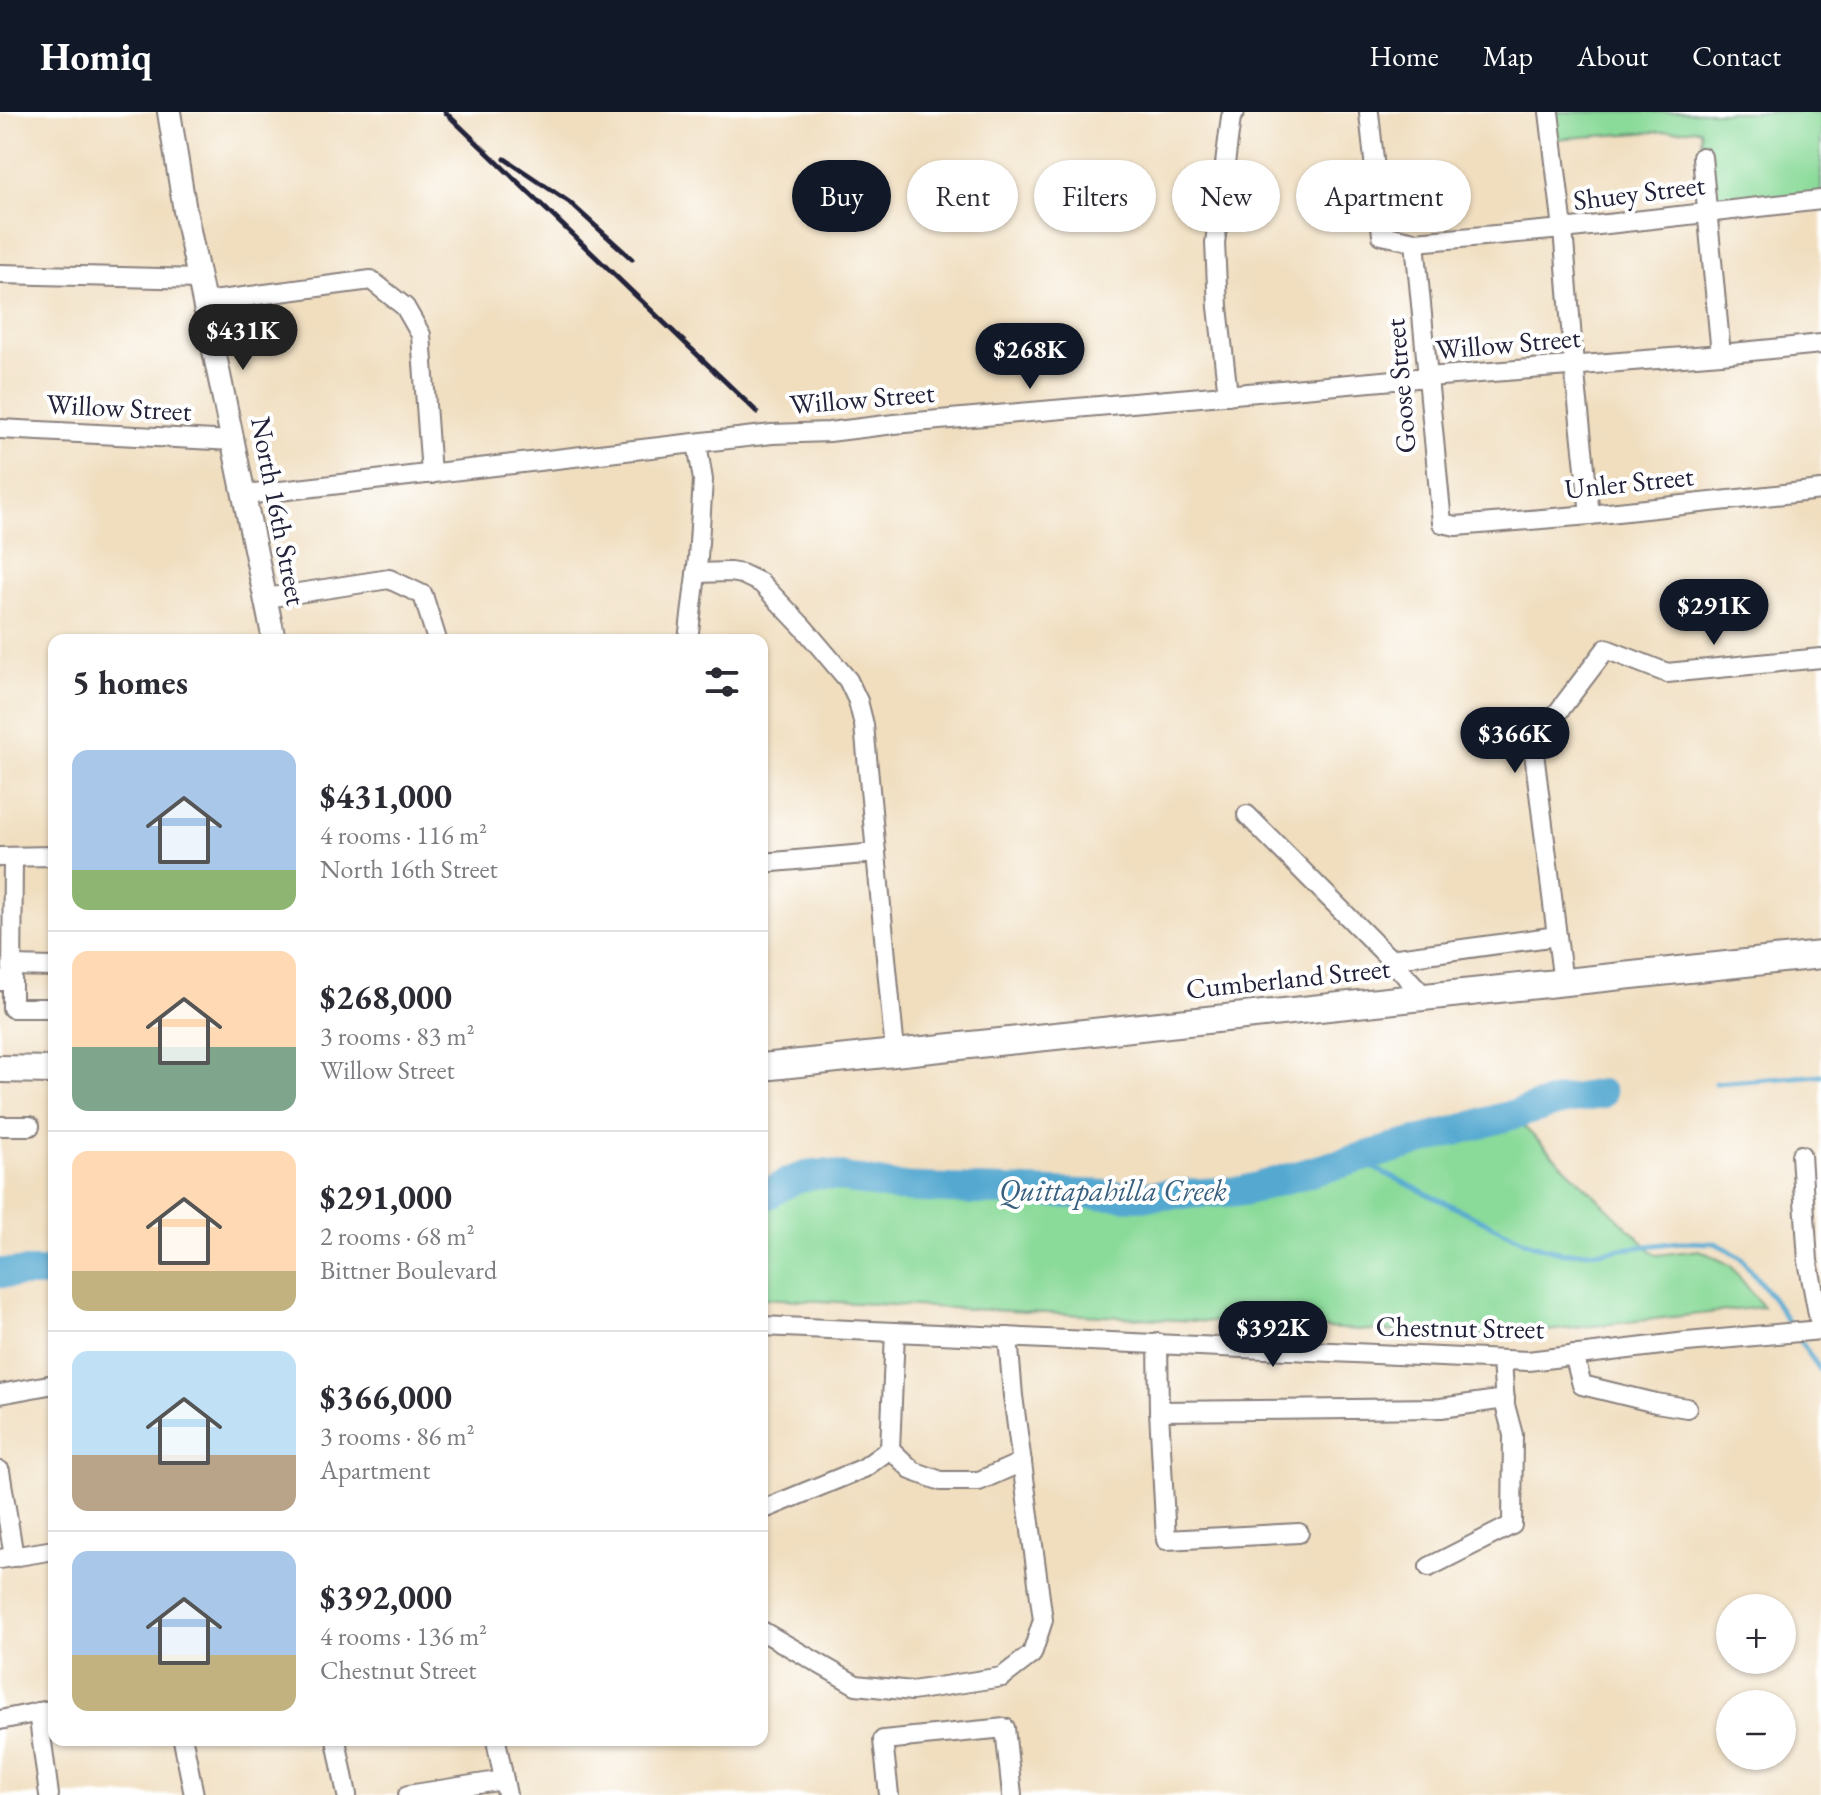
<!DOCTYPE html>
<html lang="en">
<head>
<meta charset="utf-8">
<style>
	body { margin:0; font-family:"EB Garamond",serif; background:#f7f7f7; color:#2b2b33; height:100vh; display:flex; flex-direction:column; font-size:30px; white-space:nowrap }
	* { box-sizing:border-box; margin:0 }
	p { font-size:26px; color:#7c7c81 }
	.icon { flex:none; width:44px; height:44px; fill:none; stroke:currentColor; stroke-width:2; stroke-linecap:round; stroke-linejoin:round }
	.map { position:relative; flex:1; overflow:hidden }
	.sheet { position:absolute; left:48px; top:522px; width:720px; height:1112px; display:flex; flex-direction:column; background:#fff; border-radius:16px; box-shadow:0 2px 6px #0004 }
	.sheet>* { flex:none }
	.banner { position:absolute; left:792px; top:48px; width:760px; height:72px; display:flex; gap:16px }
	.fabs { position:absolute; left:1716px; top:1482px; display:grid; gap:16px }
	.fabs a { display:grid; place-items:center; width:80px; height:80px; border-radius:50%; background:#fff; box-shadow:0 2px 6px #0004; font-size:40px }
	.price { position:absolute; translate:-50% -68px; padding:0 18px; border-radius:28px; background:#111827; color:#fff; font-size:26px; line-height:52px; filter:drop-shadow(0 2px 4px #0008) }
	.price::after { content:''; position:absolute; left:50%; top:48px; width:24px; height:18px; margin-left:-12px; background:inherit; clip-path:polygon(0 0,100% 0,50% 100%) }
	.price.active { background:#222; color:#fff }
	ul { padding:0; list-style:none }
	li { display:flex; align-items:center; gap:24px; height:200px; padding:0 24px }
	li+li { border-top:2px solid #e1e1e2 }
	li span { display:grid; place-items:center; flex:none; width:224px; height:160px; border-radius:16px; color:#555 }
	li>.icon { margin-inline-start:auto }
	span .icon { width:96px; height:96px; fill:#fffc; stroke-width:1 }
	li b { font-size:34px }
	h2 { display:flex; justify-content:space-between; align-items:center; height:96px; padding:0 24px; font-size:34px }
	.pill { padding:0 28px; border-radius:36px; background:#fff; box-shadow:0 2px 6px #0004; font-size:28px; line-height:72px }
	.pill.active { background:#111827; color:#fff }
	header { display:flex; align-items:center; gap:48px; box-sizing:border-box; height:112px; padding:0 40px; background:#111827; color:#fff }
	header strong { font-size:38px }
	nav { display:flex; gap:44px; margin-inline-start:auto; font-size:28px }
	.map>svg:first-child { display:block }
	.green { fill:#8ada99; stroke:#567e6a; stroke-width:2 }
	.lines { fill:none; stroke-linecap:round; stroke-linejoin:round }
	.stream { stroke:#54a9d0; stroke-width:5 }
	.river { stroke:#54a9d0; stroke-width:30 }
	.minor-casing { stroke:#89807d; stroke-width:22 }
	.major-casing { stroke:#89807d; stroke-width:26 }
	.highway-casing { stroke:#89807d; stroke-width:30 }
	.minor { stroke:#fff; stroke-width:18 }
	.major { stroke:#fff; stroke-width:22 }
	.highway { stroke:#fff; stroke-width:26 }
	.rail { stroke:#22223b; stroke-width:5 }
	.labels { text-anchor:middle; stroke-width:8; stroke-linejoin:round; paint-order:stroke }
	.street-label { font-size:28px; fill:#22223b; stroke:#fff }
	.water-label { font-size:30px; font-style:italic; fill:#385f7e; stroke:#fff }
</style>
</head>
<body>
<header>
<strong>Homiq</strong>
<nav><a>Home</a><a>Map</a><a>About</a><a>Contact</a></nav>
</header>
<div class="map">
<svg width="1821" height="1683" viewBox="0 0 1821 1683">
	<rect width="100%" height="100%" fill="#fff"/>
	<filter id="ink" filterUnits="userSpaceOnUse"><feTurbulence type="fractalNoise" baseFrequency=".0125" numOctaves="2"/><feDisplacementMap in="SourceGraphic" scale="16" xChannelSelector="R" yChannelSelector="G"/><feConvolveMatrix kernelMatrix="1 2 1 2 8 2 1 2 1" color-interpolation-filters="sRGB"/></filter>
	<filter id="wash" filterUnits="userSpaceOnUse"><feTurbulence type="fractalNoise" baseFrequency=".006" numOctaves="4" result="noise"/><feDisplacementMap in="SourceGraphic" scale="32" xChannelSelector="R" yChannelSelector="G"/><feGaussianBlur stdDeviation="1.8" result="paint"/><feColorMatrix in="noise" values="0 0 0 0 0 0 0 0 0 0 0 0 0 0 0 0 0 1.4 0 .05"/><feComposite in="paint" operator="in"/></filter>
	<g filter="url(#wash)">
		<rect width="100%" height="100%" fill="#f0debf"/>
		<g class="green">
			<path d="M1550 0H1821V88L1707 99 1700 17 1553 27Z"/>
			<path d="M1520 1011 1656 1143 1700 1138 1730 1153 1763 1195 1494 1225 762 1186V1095L801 1075 820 1071 896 1085 1147 1094 1244 1087Z"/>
		</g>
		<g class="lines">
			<g class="stream">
				<path d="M1715 971 1821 963"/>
				<path d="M1357 1048 1531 1132 1564 1141 1605 1139 1680 1130 1715 1131 1729 1138 1742 1147 1774 1188 1791 1215"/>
				<path d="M1796 1223 1821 1259"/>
			</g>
			<g class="river">
				<path d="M762 1085 791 1069 809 1063 824 1062 895 1075 1138 1084 1243 1079 1561 989 1601 982"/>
				<path d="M0 1161H54"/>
			</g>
		</g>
	</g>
	<g filter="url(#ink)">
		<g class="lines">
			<g class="minor-casing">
				<g id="minor">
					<path d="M1549 0 1563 117 1574 253 1590 403"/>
					<path d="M1369 1 1382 123 1415 130 1563 117 1821 88"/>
					<path d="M1702 45 1721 242"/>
					<path d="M1415 130 1442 411 1456 414 1590 403 1821 378"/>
					<path d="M0 162 200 167"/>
					<path d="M205 190 371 168 405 195 421 223 431 362"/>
					<path d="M1228 283 1218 195 1215 131 1231 5 1235 0"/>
					<path d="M0 317 234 329"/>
					<path d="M245 383 772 322 829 320 894 312 1428 265 1721 242 1821 232"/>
					<path d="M696 461 730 460 742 462 761 471 803 515 848 568 858 589 864 613 876 741"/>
					<path d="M266 486 389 467 423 483 437 528"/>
					<path d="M688 528 698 446 703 368 697 331"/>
					<path d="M1247 703 1390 847"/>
					<path d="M0 745 54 744"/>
					<path d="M762 751 876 741 895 940"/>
					<path d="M1557 824 1533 633 1606 537 1667 561 1821 546"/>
					<path d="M12 854 54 855"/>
					<path d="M0 869H12L13 745"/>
					<path d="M12 869V896H54"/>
					<path d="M1424 884 1390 847 1557 824 1563 871"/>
					<path d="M0 1014H30"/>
					<path d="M1801 1043 1808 1149 1821 1218"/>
					<path d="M762 1214 1528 1249 1687 1230 1821 1218"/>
					<path d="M1158 1231 1159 1299 1441 1296 1505 1287"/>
					<path d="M1574 1243 1582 1273 1656 1291 1687 1296"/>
					<path d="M0 1282 54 1272"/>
					<path d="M1159 1299 1166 1428 1299 1421"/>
					<path d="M890 1337 913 1359 941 1369H979L1022 1350"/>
					<path d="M0 1359 14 1445"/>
					<path d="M762 1398 864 1356 890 1337 895 1220"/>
					<path d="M0 1447 54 1438"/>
					<path d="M1429 1455 1512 1413 1513 1323 1505 1293 1502 1248"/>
					<path d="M762 1519 856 1573 912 1579 1002 1565 1032 1542 1043 1508 1013 1284 1008 1225"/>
					<path d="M38 1600 49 1683"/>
					<path d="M0 1608 54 1597"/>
					<path d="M183 1628 194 1683"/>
					<path d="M336 1628 347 1683"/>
					<path d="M496 1628 507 1683"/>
					<path d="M408 1683 504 1668"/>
					<path d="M889 1683 883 1628 1005 1616 1012 1683"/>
				</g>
			</g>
			<g class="major-casing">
				<path id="major" d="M169 0 185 99 274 528"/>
			</g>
			<g class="highway-casing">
				<g id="highway">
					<path d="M762 955 1821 843"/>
					<path d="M0 957 54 958"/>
				</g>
			</g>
			<use href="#minor" class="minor"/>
			<use href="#major" class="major"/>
			<use href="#highway" class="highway"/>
			<g class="rail">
				<path d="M445 0 757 300"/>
				<path d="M505 47 569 90 632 147"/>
			</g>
		</g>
	</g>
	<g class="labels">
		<g class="street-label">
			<text transform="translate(1639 80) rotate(-7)" y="10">Shuey Street</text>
			<text transform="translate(1508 231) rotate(-5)" y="10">Willow Street</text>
			<text transform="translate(1400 274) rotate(-95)" y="10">Goose Street</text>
			<text transform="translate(862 286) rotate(-5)" y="10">Willow Street</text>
			<text transform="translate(119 295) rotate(3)" y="10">Willow Street</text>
			<text transform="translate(1629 370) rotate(-6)" y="10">Unler Street</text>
			<text transform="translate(279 399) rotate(79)" y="10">North 16th Street</text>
			<text transform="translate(1288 866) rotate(-6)" y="10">Cumberland Street</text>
			<text transform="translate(1460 1215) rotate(1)" y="10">Chestnut Street</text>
		</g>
		<g class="water-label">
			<text x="1113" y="1089">Quittapahilla Creek</text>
		</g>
	</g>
</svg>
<div class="fabs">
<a>+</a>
<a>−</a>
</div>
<b class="price active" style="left:243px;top:260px">$431K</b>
<b class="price" style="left:1030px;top:279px">$268K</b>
<b class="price" style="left:1714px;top:535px">$291K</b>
<b class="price" style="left:1515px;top:663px">$366K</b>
<b class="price" style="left:1273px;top:1257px">$392K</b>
<div class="banner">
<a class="pill active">Buy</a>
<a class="pill">Rent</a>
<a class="pill">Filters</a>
<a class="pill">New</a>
<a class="pill">Apartment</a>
</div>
<section class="sheet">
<h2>5 homes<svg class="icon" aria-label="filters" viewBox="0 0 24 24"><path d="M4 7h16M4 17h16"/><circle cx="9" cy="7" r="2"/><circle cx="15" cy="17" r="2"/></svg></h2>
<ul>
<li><span style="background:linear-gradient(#a9c7e8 75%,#8fb573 0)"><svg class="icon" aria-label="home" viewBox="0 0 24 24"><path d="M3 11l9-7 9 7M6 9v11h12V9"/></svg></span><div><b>$431,000</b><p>4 rooms · 116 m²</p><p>North 16th Street</p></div></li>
<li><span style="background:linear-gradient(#ffd9b3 60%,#7fa58c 0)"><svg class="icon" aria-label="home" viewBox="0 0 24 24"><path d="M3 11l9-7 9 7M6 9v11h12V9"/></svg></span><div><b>$268,000</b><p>3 rooms · 83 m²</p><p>Willow Street</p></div></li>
<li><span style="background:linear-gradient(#ffd9b3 75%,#c2b280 0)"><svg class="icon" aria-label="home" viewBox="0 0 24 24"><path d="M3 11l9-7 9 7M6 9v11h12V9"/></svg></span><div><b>$291,000</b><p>2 rooms · 68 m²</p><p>Bittner Boulevard</p></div></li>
<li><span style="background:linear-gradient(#bfe0f5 65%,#b9a48a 0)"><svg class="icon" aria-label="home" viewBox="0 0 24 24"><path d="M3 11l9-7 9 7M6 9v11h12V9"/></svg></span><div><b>$366,000</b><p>3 rooms · 86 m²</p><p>Apartment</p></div></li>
<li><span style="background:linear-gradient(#a9c7e8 65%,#c2b280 0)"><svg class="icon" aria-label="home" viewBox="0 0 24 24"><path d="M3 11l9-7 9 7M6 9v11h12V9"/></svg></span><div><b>$392,000</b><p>4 rooms · 136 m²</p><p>Chestnut Street</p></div></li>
</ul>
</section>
</div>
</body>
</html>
